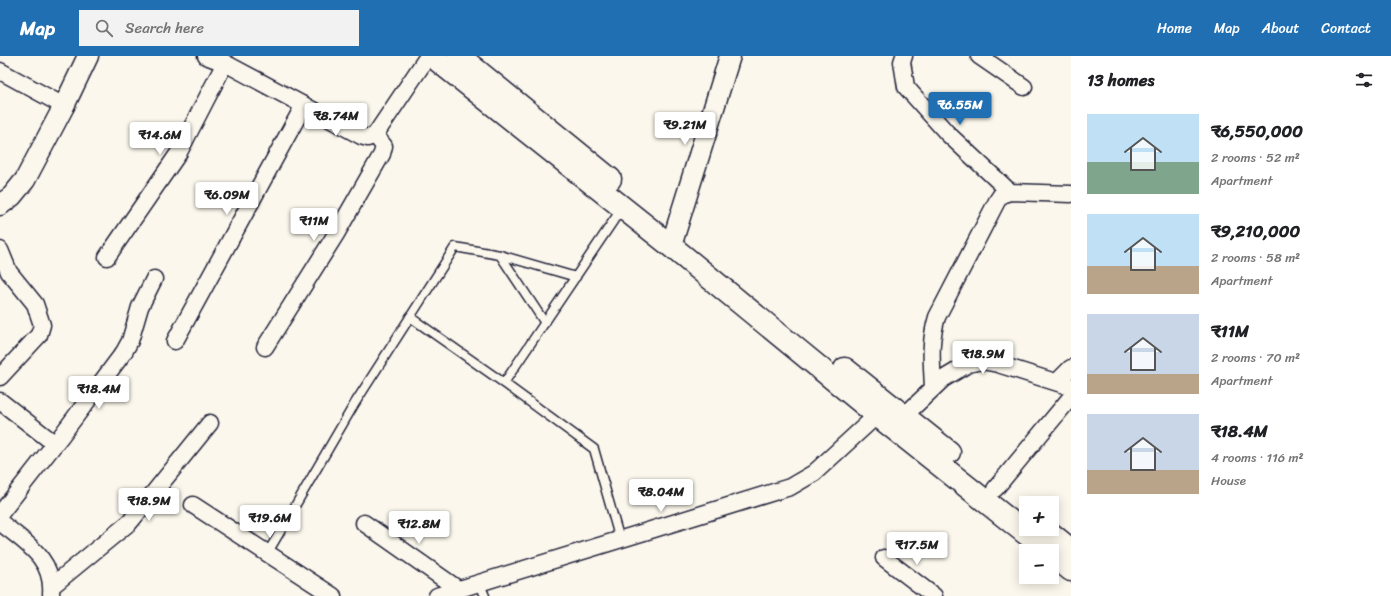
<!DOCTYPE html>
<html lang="en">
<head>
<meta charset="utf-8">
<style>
	body { margin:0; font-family:Sriracha,sans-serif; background:#f2f2f2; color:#202124; height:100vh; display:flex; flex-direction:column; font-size:15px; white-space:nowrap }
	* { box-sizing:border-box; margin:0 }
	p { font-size:13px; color:#757577 }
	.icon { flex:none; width:22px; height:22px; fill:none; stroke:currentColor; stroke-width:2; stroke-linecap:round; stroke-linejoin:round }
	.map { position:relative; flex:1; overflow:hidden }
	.drawer { display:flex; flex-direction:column; background:#fff; width:320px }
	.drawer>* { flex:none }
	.tools { position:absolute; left:1019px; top:440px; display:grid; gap:8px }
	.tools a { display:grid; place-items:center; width:40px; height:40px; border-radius:0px; background:#fff; box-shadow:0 2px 10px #0003; font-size:20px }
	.price { position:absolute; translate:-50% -34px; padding:0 9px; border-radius:4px; background:#fff; color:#222; font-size:13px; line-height:26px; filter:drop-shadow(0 1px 2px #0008) }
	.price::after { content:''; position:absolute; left:50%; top:24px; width:12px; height:9px; margin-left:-6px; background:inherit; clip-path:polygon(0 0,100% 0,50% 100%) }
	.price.current { background:#1f6fb2; color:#fff }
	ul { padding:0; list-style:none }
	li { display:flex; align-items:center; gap:12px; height:100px; padding:0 16px }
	li span { display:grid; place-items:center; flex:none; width:112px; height:80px; border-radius:0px; color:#555 }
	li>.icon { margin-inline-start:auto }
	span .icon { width:48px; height:48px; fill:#fffc; stroke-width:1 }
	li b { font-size:17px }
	h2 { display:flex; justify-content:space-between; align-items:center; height:48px; padding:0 16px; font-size:17px }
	header { display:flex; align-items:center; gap:24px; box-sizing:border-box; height:56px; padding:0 20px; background:#1f6fb2; color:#fff }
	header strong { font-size:19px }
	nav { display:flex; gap:22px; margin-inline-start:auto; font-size:14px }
	.search { width:280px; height:36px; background:#f2f2f2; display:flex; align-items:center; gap:10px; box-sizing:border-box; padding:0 14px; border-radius:0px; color:#757577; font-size:15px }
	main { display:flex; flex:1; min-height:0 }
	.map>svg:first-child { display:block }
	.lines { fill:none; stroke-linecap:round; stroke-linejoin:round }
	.service-casing { stroke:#22223b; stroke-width:11 }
	.minor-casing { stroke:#22223b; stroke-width:19 }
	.tertiary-casing { stroke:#22223b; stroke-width:23 }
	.primary-casing { stroke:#22223b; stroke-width:25 }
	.service { stroke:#fbf7ec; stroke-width:8 }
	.minor { stroke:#fbf7ec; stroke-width:16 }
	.tertiary { stroke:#fbf7ec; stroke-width:20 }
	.primary { stroke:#fbf7ec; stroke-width:22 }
</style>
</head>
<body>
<header>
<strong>Map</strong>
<div class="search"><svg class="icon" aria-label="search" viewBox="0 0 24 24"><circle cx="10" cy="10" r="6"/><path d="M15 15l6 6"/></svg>Search here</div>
<nav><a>Home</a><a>Map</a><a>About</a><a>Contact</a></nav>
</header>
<main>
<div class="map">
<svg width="1071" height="540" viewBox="0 0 1071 540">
	<rect width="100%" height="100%" fill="#fbf7ec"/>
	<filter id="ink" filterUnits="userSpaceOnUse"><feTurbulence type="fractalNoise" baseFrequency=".025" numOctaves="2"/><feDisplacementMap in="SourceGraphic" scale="8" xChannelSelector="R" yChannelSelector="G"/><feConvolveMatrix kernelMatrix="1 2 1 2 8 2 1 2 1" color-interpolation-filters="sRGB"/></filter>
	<g filter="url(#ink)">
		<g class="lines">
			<g class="service-casing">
				<g id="service">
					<path d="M500 199 576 221"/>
					<path d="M410 261 504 327 594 393 620 484"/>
					<path d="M504 327 622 152"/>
					<path d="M267 498 355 347 455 191 500 199 545 267"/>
					<path d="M479 526 485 540"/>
				</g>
			</g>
			<g class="minor-casing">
				<g id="minor">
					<path d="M206 0 225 7 361 80 368 82 375 79 428 0"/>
					<path d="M904 0 902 6 906 31 947 77 1010 136"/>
					<path d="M979 0 1024 31"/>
					<path d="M0 15 64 50"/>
					<path d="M0 194 9 216 35 248 42 269 39 279 0 321"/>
					<path d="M107 201 178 98 225 7"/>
					<path d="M175 285 304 49"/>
					<path d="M265 291 336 178 382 98 384 90 375 79"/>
					<path d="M1057 326 1071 312"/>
					<path d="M933 332C932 306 929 287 937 261L997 145 1001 139 1010 136 1071 138"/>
					<path d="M0 345 55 388"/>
					<path d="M904 360 943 323 968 308 982 305 998 308 1071 331"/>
					<path d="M995 433 1071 341"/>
					<path d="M193 449 333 540"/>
					<path d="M0 458 61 380 124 296 130 285 140 251 154 223"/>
					<path d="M0 466C25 487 54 502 51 538"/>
					<path d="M364 467 458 533"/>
					<path d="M884 502 934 540"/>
					<path d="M52 530 130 466 210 367"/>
					<path d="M437 540 790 431 814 417 877 359"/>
				</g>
			</g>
			<g class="tertiary-casing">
				<g id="tertiary">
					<path d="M0 149 12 140 25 124 64 50 88 0"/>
					<path d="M671 190 730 0"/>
				</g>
			</g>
			<g class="primary-casing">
				<g id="primary">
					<path d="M432 0 671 190 877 359 1048 495"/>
					<path d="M459 0 610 123"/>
					<path d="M845 313 949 396"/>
					<path d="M1045 473 1071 494"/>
					<path d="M1052 498 1071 514"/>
				</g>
			</g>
			<use href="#service" class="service"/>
			<use href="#minor" class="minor"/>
			<use href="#tertiary" class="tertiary"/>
			<use href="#primary" class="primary"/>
		</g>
	</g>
</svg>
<div class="tools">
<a>+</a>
<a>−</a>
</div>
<b class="price current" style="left:960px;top:70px">₹6.55M</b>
<b class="price" style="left:336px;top:81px">₹8.74M</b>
<b class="price" style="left:685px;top:90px">₹9.21M</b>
<b class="price" style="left:160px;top:100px">₹14.6M</b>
<b class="price" style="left:227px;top:160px">₹6.09M</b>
<b class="price" style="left:314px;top:186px">₹11M</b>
<b class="price" style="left:983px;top:319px">₹18.9M</b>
<b class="price" style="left:99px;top:354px">₹18.4M</b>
<b class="price" style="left:661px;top:457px">₹8.04M</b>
<b class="price" style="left:149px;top:466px">₹18.9M</b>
<b class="price" style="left:270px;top:483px">₹19.6M</b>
<b class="price" style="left:419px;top:489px">₹12.8M</b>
<b class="price" style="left:917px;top:510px">₹17.5M</b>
</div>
<section class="drawer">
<h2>13 homes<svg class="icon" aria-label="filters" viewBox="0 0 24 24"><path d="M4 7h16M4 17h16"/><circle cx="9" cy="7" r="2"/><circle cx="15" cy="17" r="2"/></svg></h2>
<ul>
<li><span style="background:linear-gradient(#bfe0f5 60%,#7fa58c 0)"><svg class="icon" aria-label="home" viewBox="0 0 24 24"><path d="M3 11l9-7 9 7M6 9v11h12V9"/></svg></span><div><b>₹6,550,000</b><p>2 rooms · 52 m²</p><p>Apartment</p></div></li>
<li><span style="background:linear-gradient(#bfe0f5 65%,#b9a48a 0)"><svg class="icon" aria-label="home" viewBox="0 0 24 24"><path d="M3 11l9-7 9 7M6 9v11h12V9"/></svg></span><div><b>₹9,210,000</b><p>2 rooms · 58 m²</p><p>Apartment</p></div></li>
<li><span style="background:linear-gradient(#c9d6e8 75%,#b9a48a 0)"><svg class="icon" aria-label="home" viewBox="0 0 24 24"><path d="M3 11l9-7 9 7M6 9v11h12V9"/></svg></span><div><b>₹11M</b><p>2 rooms · 70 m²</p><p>Apartment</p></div></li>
<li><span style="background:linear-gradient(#c9d6e8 70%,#b9a48a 0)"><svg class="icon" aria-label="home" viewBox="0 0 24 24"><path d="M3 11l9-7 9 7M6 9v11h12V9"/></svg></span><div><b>₹18.4M</b><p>4 rooms · 116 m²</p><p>House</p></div></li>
</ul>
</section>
</main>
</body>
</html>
